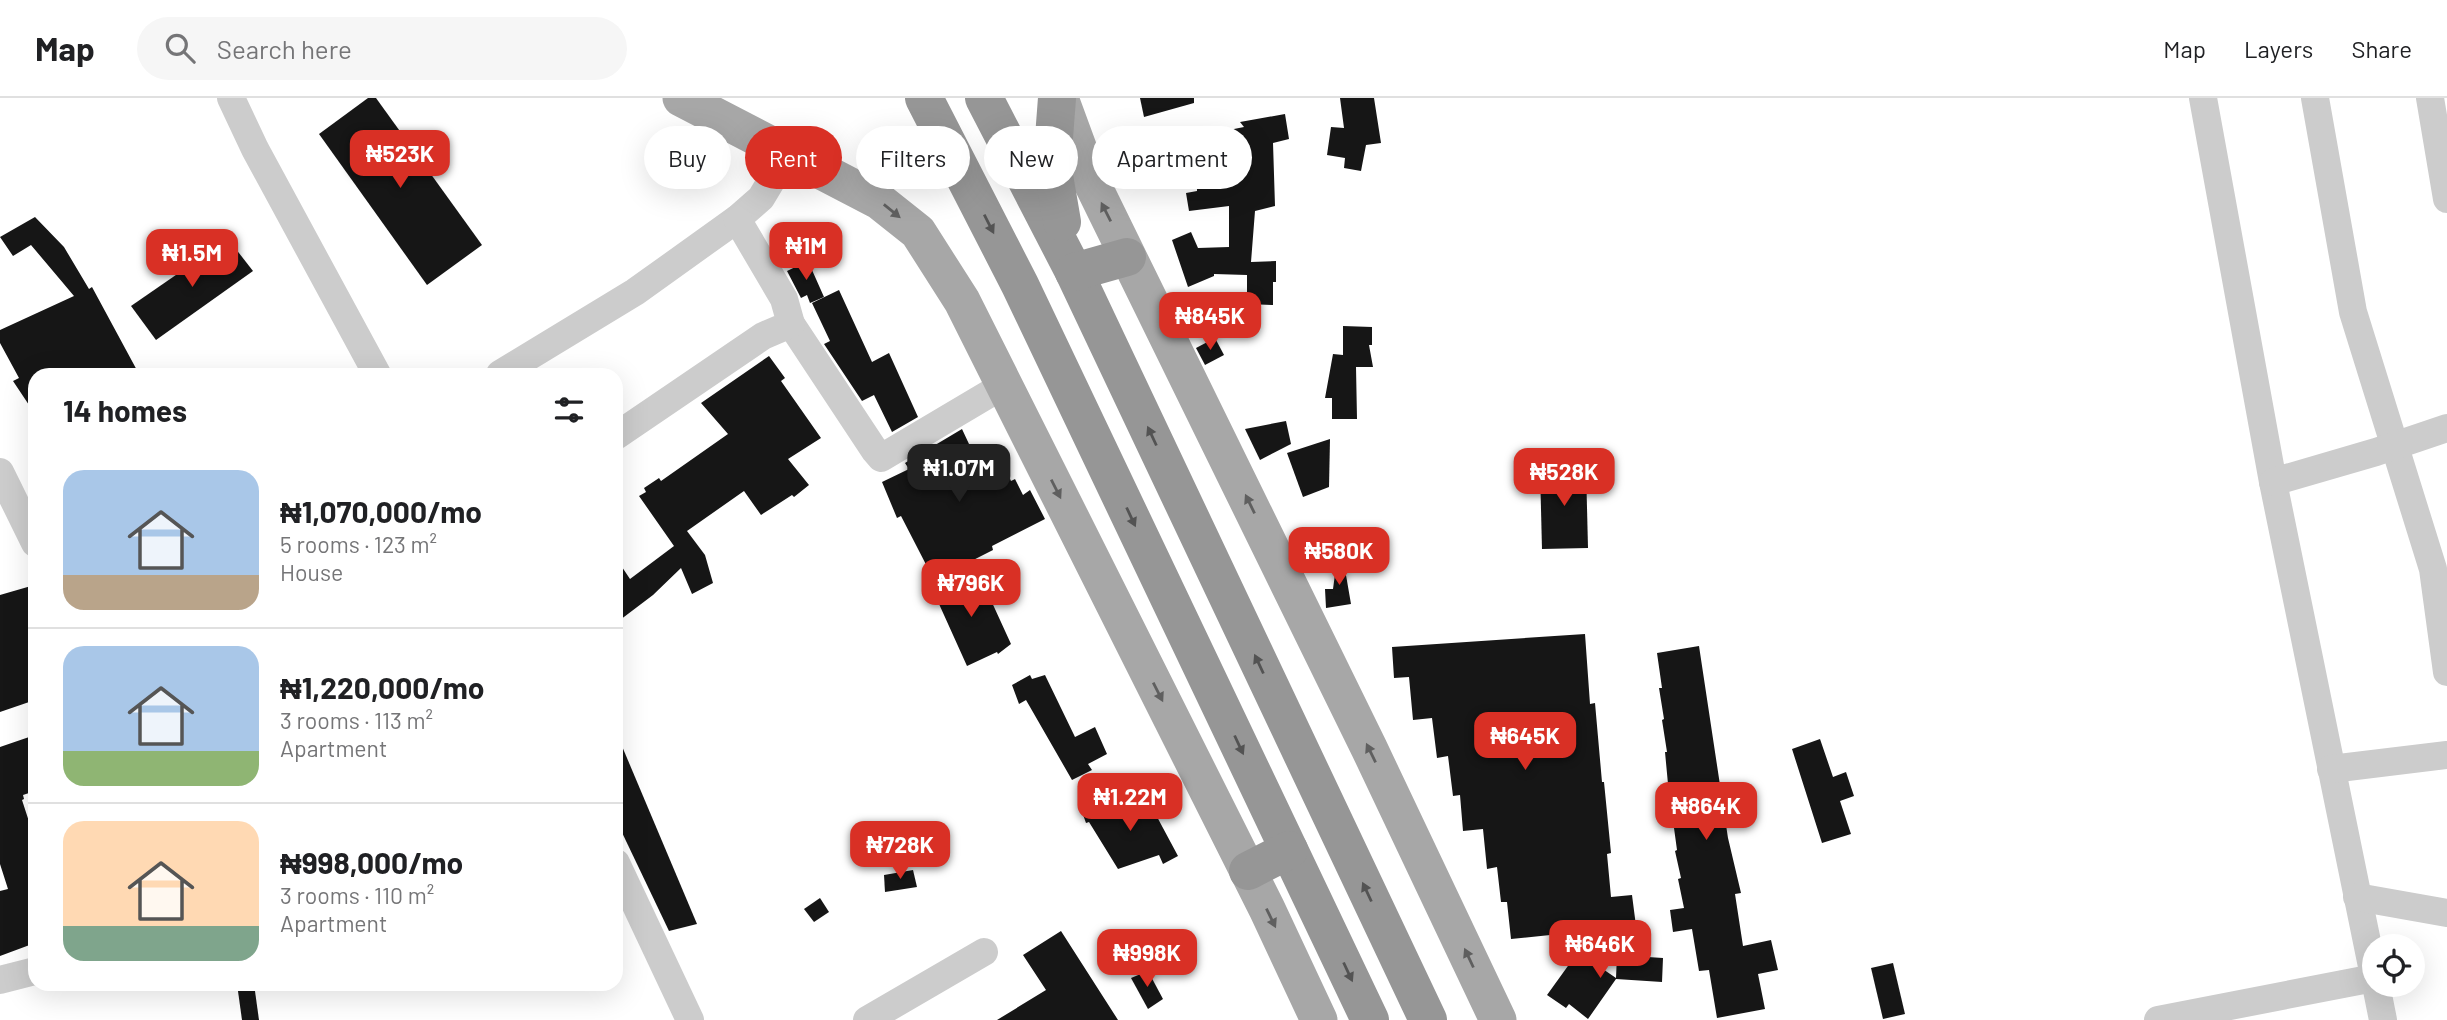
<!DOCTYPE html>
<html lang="en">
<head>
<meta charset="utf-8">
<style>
	body { margin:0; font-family:Barlow,sans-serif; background:#f6f6f6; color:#202124; height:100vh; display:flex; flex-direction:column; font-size:26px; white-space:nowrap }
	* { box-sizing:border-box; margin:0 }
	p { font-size:23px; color:#757577 }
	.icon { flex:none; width:38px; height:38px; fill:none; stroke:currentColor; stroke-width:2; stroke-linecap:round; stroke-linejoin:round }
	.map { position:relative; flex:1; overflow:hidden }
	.sheet { position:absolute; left:28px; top:270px; width:595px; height:623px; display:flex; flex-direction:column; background:#fff; border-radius:21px; box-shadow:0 7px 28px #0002 }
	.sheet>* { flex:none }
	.top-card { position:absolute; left:644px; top:28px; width:665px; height:63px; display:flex; gap:14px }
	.tools { position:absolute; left:2362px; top:836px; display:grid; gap:14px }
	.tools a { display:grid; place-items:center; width:63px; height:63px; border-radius:50%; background:#fff; box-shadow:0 7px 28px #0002; font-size:35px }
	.price { position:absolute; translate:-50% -60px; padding:0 16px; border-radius:14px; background:#d93025; color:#fff; font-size:23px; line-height:46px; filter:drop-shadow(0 2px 4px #0008) }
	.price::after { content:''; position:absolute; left:50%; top:42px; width:21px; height:16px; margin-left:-10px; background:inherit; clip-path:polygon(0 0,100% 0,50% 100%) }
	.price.active { background:#222; color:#fff }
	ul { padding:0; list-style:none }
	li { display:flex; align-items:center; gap:21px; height:175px; padding:0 35px }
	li+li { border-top:2px solid #e0e0e0 }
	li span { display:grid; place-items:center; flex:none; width:196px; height:140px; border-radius:21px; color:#555 }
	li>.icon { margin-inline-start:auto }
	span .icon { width:84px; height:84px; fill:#fffc; stroke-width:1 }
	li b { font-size:30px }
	h2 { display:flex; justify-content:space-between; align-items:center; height:84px; padding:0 35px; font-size:30px }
	.chip { padding:0 24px; border-radius:32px; background:#fff; box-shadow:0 7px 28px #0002; font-size:24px; line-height:63px }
	.chip.active { background:#d93025; color:#fff }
	header { display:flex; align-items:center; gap:42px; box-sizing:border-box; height:98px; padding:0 35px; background:#fff; border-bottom:2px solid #e0e0e0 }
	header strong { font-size:33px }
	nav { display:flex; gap:38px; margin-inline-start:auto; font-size:24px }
	.search { width:490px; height:63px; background:#f6f6f6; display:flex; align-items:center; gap:18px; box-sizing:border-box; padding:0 24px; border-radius:38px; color:#757577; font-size:26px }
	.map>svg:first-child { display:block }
	.building { fill:#161616 }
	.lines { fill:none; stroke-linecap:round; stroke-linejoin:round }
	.minor { stroke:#ccc; stroke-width:28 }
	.major { stroke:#a7a7a7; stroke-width:37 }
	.highway { stroke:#969696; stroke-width:38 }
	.oneway { fill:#5f5f5f }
	.oneway2 { fill:#535353 }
</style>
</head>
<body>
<header>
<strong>Map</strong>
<div class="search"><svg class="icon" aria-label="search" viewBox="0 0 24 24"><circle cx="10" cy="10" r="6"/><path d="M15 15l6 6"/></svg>Search here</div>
<nav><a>Map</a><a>Layers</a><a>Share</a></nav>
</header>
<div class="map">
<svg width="2447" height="922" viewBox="0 0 2447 922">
	<rect width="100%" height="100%" fill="#fff"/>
	<g class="building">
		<path d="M368 0H376L482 147 427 187 319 36Z"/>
		<path d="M1140 0H1194V5L1144 19Z"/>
		<path d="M1340 0H1374L1381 45 1366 47 1361 73 1344 70 1345 60 1327 57 1331 29 1344 30Z"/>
		<path d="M1285 16 1289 41 1273 45 1275 108 1255 113 1251 164 1276 163V184H1273V207L1247 206V177L1214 176V178L1188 189 1172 142 1191 134 1198 150 1229 149V108L1189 113 1186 95 1197 93V61L1229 60 1224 33 1244 29 1240 24Z"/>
		<path d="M35 119 64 149 89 191 92 189 139 276H35V316L13 283 19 280 0 245V232L74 198 31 147 13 158 0 139Z"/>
		<path d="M228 141 253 173 156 242 131 208Z"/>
		<path d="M808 163 824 199 810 205 807 197 801 200 787 173Z"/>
		<path d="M839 192 872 264 889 255 918 319 892 334 874 297 862 303 824 246 830 243 812 205Z"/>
		<path d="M1343 228 1372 229V247H1369L1373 269H1356L1357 321H1332V300H1325L1333 256 1343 257Z"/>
		<path d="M1215 240 1224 257 1205 267 1196 250Z"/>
		<path d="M769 258 785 280 781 283 821 340 788 361 809 387 794 399 792 397 761 417 744 393 687 433 705 457 713 485 692 496 681 470 653 497 616 525V460L630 481 674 448 639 398 646 394 644 390 659 380 661 383 728 336 701 305Z"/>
		<path d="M1286 323 1291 346 1260 362 1245 331Z"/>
		<path d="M962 331 976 361 997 352 1011 383 1015 381 1023 397 1030 392 1045 421 992 448 993 452 934 482 901 418 897 420 882 384 909 371 905 365Z"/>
		<path d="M1330 341 1329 389 1303 399 1287 355Z"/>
		<path d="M1586 369 1588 450 1542 451 1540 371Z"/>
		<path d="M1338 454H1342L1351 506 1326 510 1325 491H1333Z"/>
		<path d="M943 480 984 487 1011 546 998 556 997 554 967 568 930 486Z"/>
		<path d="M31 488 35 503V602L0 614V497Z"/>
		<path d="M1585 536 1590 606 1595 605 1602 684H1604L1611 755 1607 756 1611 799 1632 797 1636 828 1511 841 1507 804H1501L1497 769 1487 771 1483 731 1463 733 1460 697 1453 698 1448 658 1437 660 1432 620 1413 622 1409 579 1394 580 1392 549Z"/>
		<path d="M1699 548 1728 740 1741 795 1735 796 1743 848 1771 842 1778 872 1758 876 1765 911 1717 920 1709 872 1699 873 1692 831 1673 834 1670 812 1684 810 1678 781 1681 780 1675 753 1677 752 1668 686 1665 654H1667L1662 622 1664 621 1659 590H1662L1657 555Z"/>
		<path d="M1030 577 1032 581 1045 577 1075 639 1095 629 1107 656 1088 666 1092 672 1072 682 1026 602 1019 606 1012 587Z"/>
		<path d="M616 634 697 826 669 833 616 722Z"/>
		<path d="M35 637V693L23 697 24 701 22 702 35 742V845L0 858V793L8 791 0 766V649Z"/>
		<path d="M1820 641 1833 679 1846 674 1854 698 1840 703 1851 736 1822 745 1792 651Z"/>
		<path d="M1109 698 1116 721 1148 702 1178 758 1163 766 1159 757 1118 771 1089 724 1086 725 1081 711Z"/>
		<path d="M913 772 917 789 885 794 884 777Z"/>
		<path d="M820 800 829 814 814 824 804 811Z"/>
		<path d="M1061 833 1118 922H997L1046 892 1023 857Z"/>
		<path d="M1578 854 1616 880 1617 857 1663 860 1662 884 1616 881 1588 921 1569 906 1566 910 1547 897Z"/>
		<path d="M1893 865 1905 916 1883 921 1871 870Z"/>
		<path d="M1148 873 1163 901 1148 911 1131 880Z"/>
		<path d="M237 886H254L259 922H242Z"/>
	</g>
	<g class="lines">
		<g class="minor">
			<path d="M231 0 255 51 377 276"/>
			<path d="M2203 0 2273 384 2375 883"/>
			<path d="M2315 0 2353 214 2433 471 2447 574"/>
			<path d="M2430 0 2447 101"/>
			<path d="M791 226 875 353 881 360 1004 287"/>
			<path d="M500 276 635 194 737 121 761 100 788 55"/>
			<path d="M616 338 763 238 791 226 784 201 737 121"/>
			<path d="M0 374 35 445"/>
			<path d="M2273 384 2376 354 2447 330"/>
			<path d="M2331 671 2447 657"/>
			<path d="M616 765 690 922"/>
			<path d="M2357 799 2447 815"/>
			<path d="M0 882 35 873"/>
			<path d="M2376 887 2383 922"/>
			<path d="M867 922 984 854"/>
			<path d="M2158 922 2374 880"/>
		</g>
		<g class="major">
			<path d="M681 0 879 103 918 134 962 203 1267 811 1319 922"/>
			<path d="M1060 0 1089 79 1369 650 1498 922"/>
		</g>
		<g class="highway">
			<path d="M924 0 1020 187 1370 922"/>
			<path d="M984 0 1074 174 1428 922"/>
			<path d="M1057 0 1052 66 1062 124"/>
			<path d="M1074 174 1127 159"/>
			<path d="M1248 773 1289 752"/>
		</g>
	</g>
	<defs><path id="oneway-solid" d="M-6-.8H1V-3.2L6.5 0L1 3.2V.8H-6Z" transform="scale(1.75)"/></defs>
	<g class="oneway">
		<use href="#oneway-solid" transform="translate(892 113) rotate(39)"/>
		<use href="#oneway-solid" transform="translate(1106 114) rotate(-117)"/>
		<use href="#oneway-solid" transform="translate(1056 391) rotate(63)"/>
		<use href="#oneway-solid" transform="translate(1250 406) rotate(-116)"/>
		<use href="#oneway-solid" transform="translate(1158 594) rotate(63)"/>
		<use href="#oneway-solid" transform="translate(1371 655) rotate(-116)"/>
		<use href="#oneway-solid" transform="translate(1271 820) rotate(64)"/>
		<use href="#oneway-solid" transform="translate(1469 860) rotate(-115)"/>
	</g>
	<g class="oneway2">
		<use href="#oneway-solid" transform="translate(989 126) rotate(63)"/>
		<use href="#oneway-solid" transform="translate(1152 338) rotate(-115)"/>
		<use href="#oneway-solid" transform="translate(1131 419) rotate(65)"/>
		<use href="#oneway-solid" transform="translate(1259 566) rotate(-115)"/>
		<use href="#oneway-solid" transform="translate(1239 647) rotate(65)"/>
		<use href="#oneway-solid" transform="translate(1367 794) rotate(-115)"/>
		<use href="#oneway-solid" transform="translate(1348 874) rotate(65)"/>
	</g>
</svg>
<div class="tools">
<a><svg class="icon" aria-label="locate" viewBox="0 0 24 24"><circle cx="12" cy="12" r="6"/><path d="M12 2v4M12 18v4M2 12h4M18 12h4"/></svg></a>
</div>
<b class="price" style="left:400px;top:92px">₦523K</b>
<b class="price" style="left:806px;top:184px">₦1M</b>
<b class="price" style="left:192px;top:191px">₦1.5M</b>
<b class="price" style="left:1210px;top:254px">₦845K</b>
<b class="price active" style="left:959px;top:406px">₦1.07M</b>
<b class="price" style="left:1564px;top:410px">₦528K</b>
<b class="price" style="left:1339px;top:489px">₦580K</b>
<b class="price" style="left:971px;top:521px">₦796K</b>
<b class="price" style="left:1525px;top:674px">₦645K</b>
<b class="price" style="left:1130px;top:735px">₦1.22M</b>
<b class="price" style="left:1706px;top:744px">₦864K</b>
<b class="price" style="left:900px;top:783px">₦728K</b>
<b class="price" style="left:1600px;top:882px">₦646K</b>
<b class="price" style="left:1147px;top:891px">₦998K</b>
<div class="top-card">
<a class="chip">Buy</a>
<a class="chip active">Rent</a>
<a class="chip">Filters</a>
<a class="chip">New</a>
<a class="chip">Apartment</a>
</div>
<section class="sheet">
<h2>14 homes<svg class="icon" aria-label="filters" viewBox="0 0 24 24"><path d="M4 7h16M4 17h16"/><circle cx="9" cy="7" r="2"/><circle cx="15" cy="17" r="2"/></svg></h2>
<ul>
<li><span style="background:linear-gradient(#a9c7e8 75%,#b9a48a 0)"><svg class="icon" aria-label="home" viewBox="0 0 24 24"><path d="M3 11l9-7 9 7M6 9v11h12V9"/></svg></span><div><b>₦1,070,000/mo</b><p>5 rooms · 123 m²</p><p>House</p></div></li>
<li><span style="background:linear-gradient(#a9c7e8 75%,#8fb573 0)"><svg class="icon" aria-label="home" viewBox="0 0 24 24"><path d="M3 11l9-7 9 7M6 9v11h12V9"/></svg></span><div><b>₦1,220,000/mo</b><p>3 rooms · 113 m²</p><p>Apartment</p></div></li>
<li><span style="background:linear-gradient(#ffd9b3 75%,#7fa58c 0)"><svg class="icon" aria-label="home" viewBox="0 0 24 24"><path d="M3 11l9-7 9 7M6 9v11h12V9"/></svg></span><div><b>₦998,000/mo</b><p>3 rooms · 110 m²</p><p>Apartment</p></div></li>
</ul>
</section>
</div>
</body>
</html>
